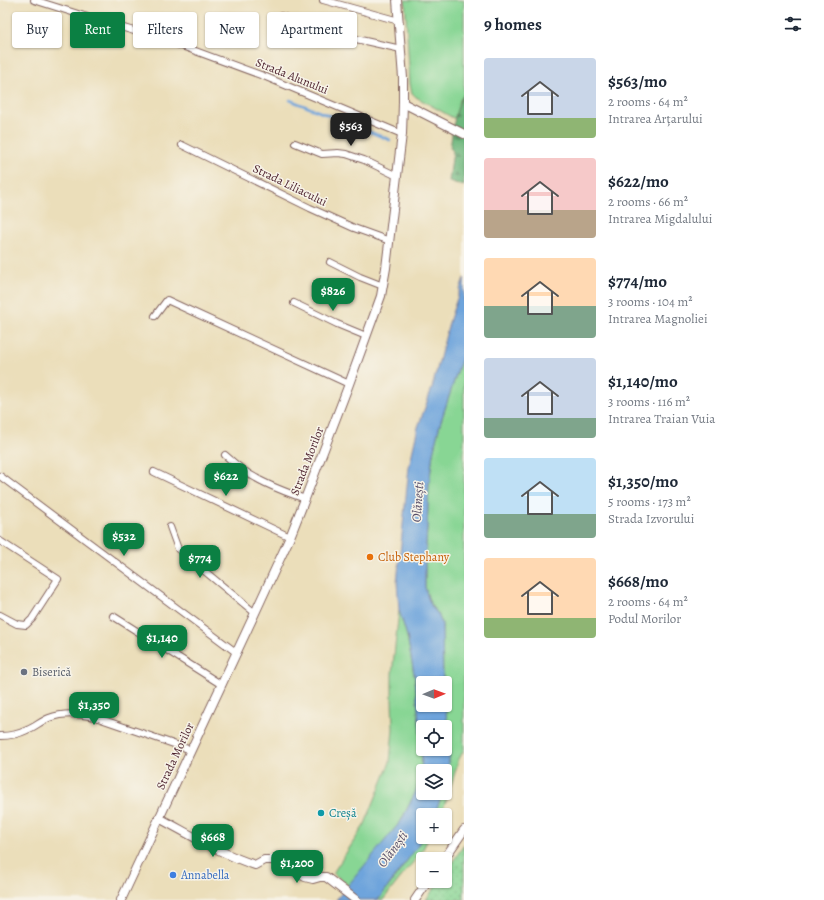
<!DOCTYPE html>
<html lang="en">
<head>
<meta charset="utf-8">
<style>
	body { margin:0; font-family:Alegreya,serif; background:#f2f2f3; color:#1f2937; height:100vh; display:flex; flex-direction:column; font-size:15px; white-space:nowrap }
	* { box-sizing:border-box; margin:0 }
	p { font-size:13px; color:#747a83 }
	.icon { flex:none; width:22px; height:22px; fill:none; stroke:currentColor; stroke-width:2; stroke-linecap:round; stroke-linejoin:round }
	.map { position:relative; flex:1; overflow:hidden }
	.side { display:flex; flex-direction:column; background:#fff; width:360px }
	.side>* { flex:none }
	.hud { position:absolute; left:12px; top:12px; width:380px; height:36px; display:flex; gap:8px }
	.needle { width:26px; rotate:89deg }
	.tools { position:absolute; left:416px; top:676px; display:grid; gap:8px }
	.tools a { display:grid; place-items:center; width:36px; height:36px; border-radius:4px; background:#fff; box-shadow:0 1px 3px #0004; font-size:20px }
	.price { position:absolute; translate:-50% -34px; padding:0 9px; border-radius:8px; background:#0b8043; color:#fff; font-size:13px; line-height:26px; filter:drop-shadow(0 1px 2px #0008) }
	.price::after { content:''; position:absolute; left:50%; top:24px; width:12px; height:9px; margin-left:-6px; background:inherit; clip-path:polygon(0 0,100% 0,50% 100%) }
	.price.selected { background:#222; color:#fff }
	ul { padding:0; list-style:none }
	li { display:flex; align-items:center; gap:12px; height:100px; padding:0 20px }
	li span { display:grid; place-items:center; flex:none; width:112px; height:80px; border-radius:4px; color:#555 }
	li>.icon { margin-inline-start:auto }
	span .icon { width:48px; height:48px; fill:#fffc; stroke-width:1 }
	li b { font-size:17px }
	h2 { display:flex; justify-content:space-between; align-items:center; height:48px; padding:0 20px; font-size:17px }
	.chip { padding:0 14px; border-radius:4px; background:#fff; box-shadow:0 1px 3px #0004; font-size:14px; line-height:36px }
	.chip.selected { background:#0b8043; color:#fff }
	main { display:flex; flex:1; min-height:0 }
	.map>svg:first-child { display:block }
	.green { fill:#88d694; stroke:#697a60 }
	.forest { fill:url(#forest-firs); stroke:#5c6b54 }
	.park { fill:url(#park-dots); stroke:#697a60 }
	.water { fill:#6ea4dc; stroke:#5c6284; fill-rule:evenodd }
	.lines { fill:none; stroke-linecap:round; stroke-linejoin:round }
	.stream { stroke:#6ea4dc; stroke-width:2.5 }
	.minor-casing { stroke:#82625d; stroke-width:8 }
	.tertiary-casing { stroke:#82625d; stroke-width:10 }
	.minor { stroke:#fff; stroke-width:6 }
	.tertiary { stroke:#fff; stroke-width:8 }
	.food-dot { fill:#e8710a; stroke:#f7f3e8; stroke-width:1.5 }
	.worship-dot { fill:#6b7280; stroke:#f7f3e8; stroke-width:1.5 }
	.culture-dot { fill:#0f9aa8; stroke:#f7f3e8; stroke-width:1.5 }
	.shop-dot { fill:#3f7fe0; stroke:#f7f3e8; stroke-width:1.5 }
	.labels { text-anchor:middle; stroke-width:3; stroke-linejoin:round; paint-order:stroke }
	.street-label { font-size:12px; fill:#4a1f2b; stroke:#f7f3e8 }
	.food-label { font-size:12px; fill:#c56008; stroke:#f7f3e8; text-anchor:start }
	.worship-label { font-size:12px; fill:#5b616d; stroke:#f7f3e8; text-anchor:start }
	.culture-label { font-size:12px; fill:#0d838f; stroke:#f7f3e8; text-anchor:start }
	.shop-label { font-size:12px; fill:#366cbe; stroke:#f7f3e8; text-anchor:start }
	.water-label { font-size:13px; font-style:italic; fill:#574e69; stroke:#f7f3e8 }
</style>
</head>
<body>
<main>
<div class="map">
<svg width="464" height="900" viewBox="0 0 464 900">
	<defs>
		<pattern id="forest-firs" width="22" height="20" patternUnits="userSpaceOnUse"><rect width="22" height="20" fill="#6eb77e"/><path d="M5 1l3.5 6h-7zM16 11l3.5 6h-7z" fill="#5c9467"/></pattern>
		<pattern id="park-dots" width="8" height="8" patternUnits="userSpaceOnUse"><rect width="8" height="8" fill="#88d694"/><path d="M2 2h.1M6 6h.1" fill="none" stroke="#77b780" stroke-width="1.8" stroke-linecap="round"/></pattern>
	</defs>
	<rect width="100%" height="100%" fill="#f7f3e8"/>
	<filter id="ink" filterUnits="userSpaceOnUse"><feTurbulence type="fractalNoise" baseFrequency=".025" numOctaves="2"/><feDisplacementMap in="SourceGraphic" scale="8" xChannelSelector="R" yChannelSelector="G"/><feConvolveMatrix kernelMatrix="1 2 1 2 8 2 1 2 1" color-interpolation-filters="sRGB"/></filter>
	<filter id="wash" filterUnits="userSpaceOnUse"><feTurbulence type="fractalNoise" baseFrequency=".012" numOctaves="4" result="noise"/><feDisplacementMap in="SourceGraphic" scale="16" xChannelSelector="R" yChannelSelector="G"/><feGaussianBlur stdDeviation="0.9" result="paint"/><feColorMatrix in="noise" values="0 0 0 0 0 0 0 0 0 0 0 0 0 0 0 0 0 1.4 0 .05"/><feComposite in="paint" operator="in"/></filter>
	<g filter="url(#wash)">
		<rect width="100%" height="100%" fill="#ebdeba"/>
		<g class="green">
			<path d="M405 0H464V94L460 100 455 119 416 97 412 93 410 84Z"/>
			<path d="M464 354V750L459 759 448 796 440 815H434L443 793H445V786L446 783 450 752 445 702V683H443L442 624 438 614 432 607 428 598 425 587V559L427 529 429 485 433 453 440 424 459 366Z"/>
			<path d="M399 610 407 636 415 679 422 752 421 775 415 793 401 821 349 886 333 873 365 824 390 762 393 729 392 700V674Z"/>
			<path d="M423 835V837H429L422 851 383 900H378C394 880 410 858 423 835Z"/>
		</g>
		<path class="forest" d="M464 94V186L449 181 453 151 450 148C453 130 454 109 464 94Z"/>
		<path class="park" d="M464 845V900H426L439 881H445V873Z"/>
		<path class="water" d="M464 278V354L459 366 440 424 433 453 429 485 427 529 425 559V587L428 598 432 607 438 614 442 624 443 683H423V705H445V702L450 752 446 783 445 786V771H423V793H443L434 815H423V835L417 847 387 888 378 900H336L401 821 415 793 421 775 422 752 415 679 407 636 399 610 397 582 409 467 418 427 432 388 450 319ZM423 727H445V749H423Z"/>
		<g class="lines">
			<path class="stream" d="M290 100 390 140"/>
		</g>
	</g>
	<g filter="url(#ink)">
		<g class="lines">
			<g class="minor-casing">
				<g id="minor">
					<path d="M34 0 97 20 171 42 266 77 402 134"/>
					<path d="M323 0 399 21"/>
					<path d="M281 16 356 39 401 49"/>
					<path d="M295 143 322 154 338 153 346 154 364 160 397 176"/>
					<path d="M182 145 310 208 354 228 390 241"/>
					<path d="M330 262 360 277 383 286"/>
					<path d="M294 303 337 324 366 336"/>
					<path d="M155 316 167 300 349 384"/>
					<path d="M225 455C235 464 244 472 256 478 271 487 289 493 305 499"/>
					<path d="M154 472 290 537"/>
					<path d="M0 476 237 653"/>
					<path d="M170 527 178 549 255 613"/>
					<path d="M0 541 58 579 32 619 26 625 17 624 0 615"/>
					<path d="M113 616 222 685"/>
					<path d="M0 736C9 736 19 734 27 730 35 727 41 721 49 718 65 712 82 714 98 718L191 750"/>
				</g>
			</g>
			<g class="tertiary-casing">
				<g id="tertiary">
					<path d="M403 103 464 134"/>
					<path d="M159 818C191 835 221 854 255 865L264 860H275L279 862 305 877 313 879 320 877H326L356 900"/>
					<path d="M444 859 464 830"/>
					<path d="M121 900 255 613 290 537 305 499 349 384 381 296 386 268 402 134 403 103V78L397 0"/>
					<path d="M415 900 428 881"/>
				</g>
			</g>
			<use href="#minor" class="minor"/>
			<use href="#tertiary" class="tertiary"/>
		</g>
	</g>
	<circle class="food-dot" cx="370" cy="557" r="4"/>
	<circle class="worship-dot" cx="24" cy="672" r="4"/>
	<circle class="culture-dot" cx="321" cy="813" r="4"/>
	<circle class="shop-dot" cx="173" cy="875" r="4"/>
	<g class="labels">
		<g class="street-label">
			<text transform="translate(292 76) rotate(22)" y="4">Strada Alunului</text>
			<text transform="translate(290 185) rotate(26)" y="4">Strada Liliacului</text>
			<text transform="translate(307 461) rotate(-69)" y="4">Strada Morilor</text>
			<text transform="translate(175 756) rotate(-65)" y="4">Strada Morilor</text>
		</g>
		<g class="food-label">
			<text x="378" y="561">Club Stephany</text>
		</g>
		<g class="worship-label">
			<text x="32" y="676">Biserică</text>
		</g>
		<g class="culture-label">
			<text x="329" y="817">Creșă</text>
		</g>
		<g class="shop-label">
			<text x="181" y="879">Annabella</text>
		</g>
		<g class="water-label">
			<text transform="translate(417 502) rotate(-86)" y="5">Olănești</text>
			<text transform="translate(392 849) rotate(-54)" y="5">Olănești</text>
		</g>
	</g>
</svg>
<div class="tools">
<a><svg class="needle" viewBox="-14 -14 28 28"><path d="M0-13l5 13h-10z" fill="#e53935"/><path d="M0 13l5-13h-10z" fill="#747a83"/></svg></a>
<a><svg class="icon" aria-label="locate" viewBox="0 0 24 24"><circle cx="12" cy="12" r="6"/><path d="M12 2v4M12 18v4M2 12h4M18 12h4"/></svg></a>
<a><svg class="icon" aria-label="layers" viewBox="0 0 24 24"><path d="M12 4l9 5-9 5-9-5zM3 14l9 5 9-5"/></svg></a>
<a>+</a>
<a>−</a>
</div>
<b class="price selected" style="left:351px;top:147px">$563</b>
<b class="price" style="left:333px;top:312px">$826</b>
<b class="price" style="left:226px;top:497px">$622</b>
<b class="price" style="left:124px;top:557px">$532</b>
<b class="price" style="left:200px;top:579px">$774</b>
<b class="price" style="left:162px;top:659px">$1,140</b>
<b class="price" style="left:94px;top:726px">$1,350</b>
<b class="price" style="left:213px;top:858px">$668</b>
<b class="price" style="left:297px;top:884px">$1,200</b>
<div class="hud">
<a class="chip">Buy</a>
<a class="chip selected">Rent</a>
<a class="chip">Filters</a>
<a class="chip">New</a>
<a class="chip">Apartment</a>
</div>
</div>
<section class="side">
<h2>9 homes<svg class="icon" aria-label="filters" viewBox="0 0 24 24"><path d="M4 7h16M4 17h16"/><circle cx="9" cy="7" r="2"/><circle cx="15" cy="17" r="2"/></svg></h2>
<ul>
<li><span style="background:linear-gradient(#c9d6e8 75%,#8fb573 0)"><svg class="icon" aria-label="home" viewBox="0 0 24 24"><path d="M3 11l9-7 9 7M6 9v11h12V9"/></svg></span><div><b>$563/mo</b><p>2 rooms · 64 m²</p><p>Intrarea Arțarului</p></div></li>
<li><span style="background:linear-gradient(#f6c9c9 65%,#b9a48a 0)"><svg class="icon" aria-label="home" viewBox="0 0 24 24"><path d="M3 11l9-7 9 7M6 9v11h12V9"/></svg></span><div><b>$622/mo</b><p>2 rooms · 66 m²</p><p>Intrarea Migdalului</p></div></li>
<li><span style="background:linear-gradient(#ffd9b3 60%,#7fa58c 0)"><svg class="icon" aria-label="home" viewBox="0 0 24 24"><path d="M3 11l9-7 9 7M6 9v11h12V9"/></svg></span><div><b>$774/mo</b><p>3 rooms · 104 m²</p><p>Intrarea Magnoliei</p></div></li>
<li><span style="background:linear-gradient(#c9d6e8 75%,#7fa58c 0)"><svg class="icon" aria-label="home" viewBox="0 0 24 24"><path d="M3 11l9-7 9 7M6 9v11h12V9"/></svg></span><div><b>$1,140/mo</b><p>3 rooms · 116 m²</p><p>Intrarea Traian Vuia</p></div></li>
<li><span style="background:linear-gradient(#bfe0f5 70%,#7fa58c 0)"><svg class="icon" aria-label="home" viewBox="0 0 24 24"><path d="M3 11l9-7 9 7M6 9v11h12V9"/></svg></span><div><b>$1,350/mo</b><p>5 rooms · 173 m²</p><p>Strada Izvorului</p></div></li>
<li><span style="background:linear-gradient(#ffd9b3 75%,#8fb573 0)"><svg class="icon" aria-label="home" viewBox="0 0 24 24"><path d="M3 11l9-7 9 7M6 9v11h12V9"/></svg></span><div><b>$668/mo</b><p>2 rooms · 64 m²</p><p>Podul Morilor</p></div></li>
</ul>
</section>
</main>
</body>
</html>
